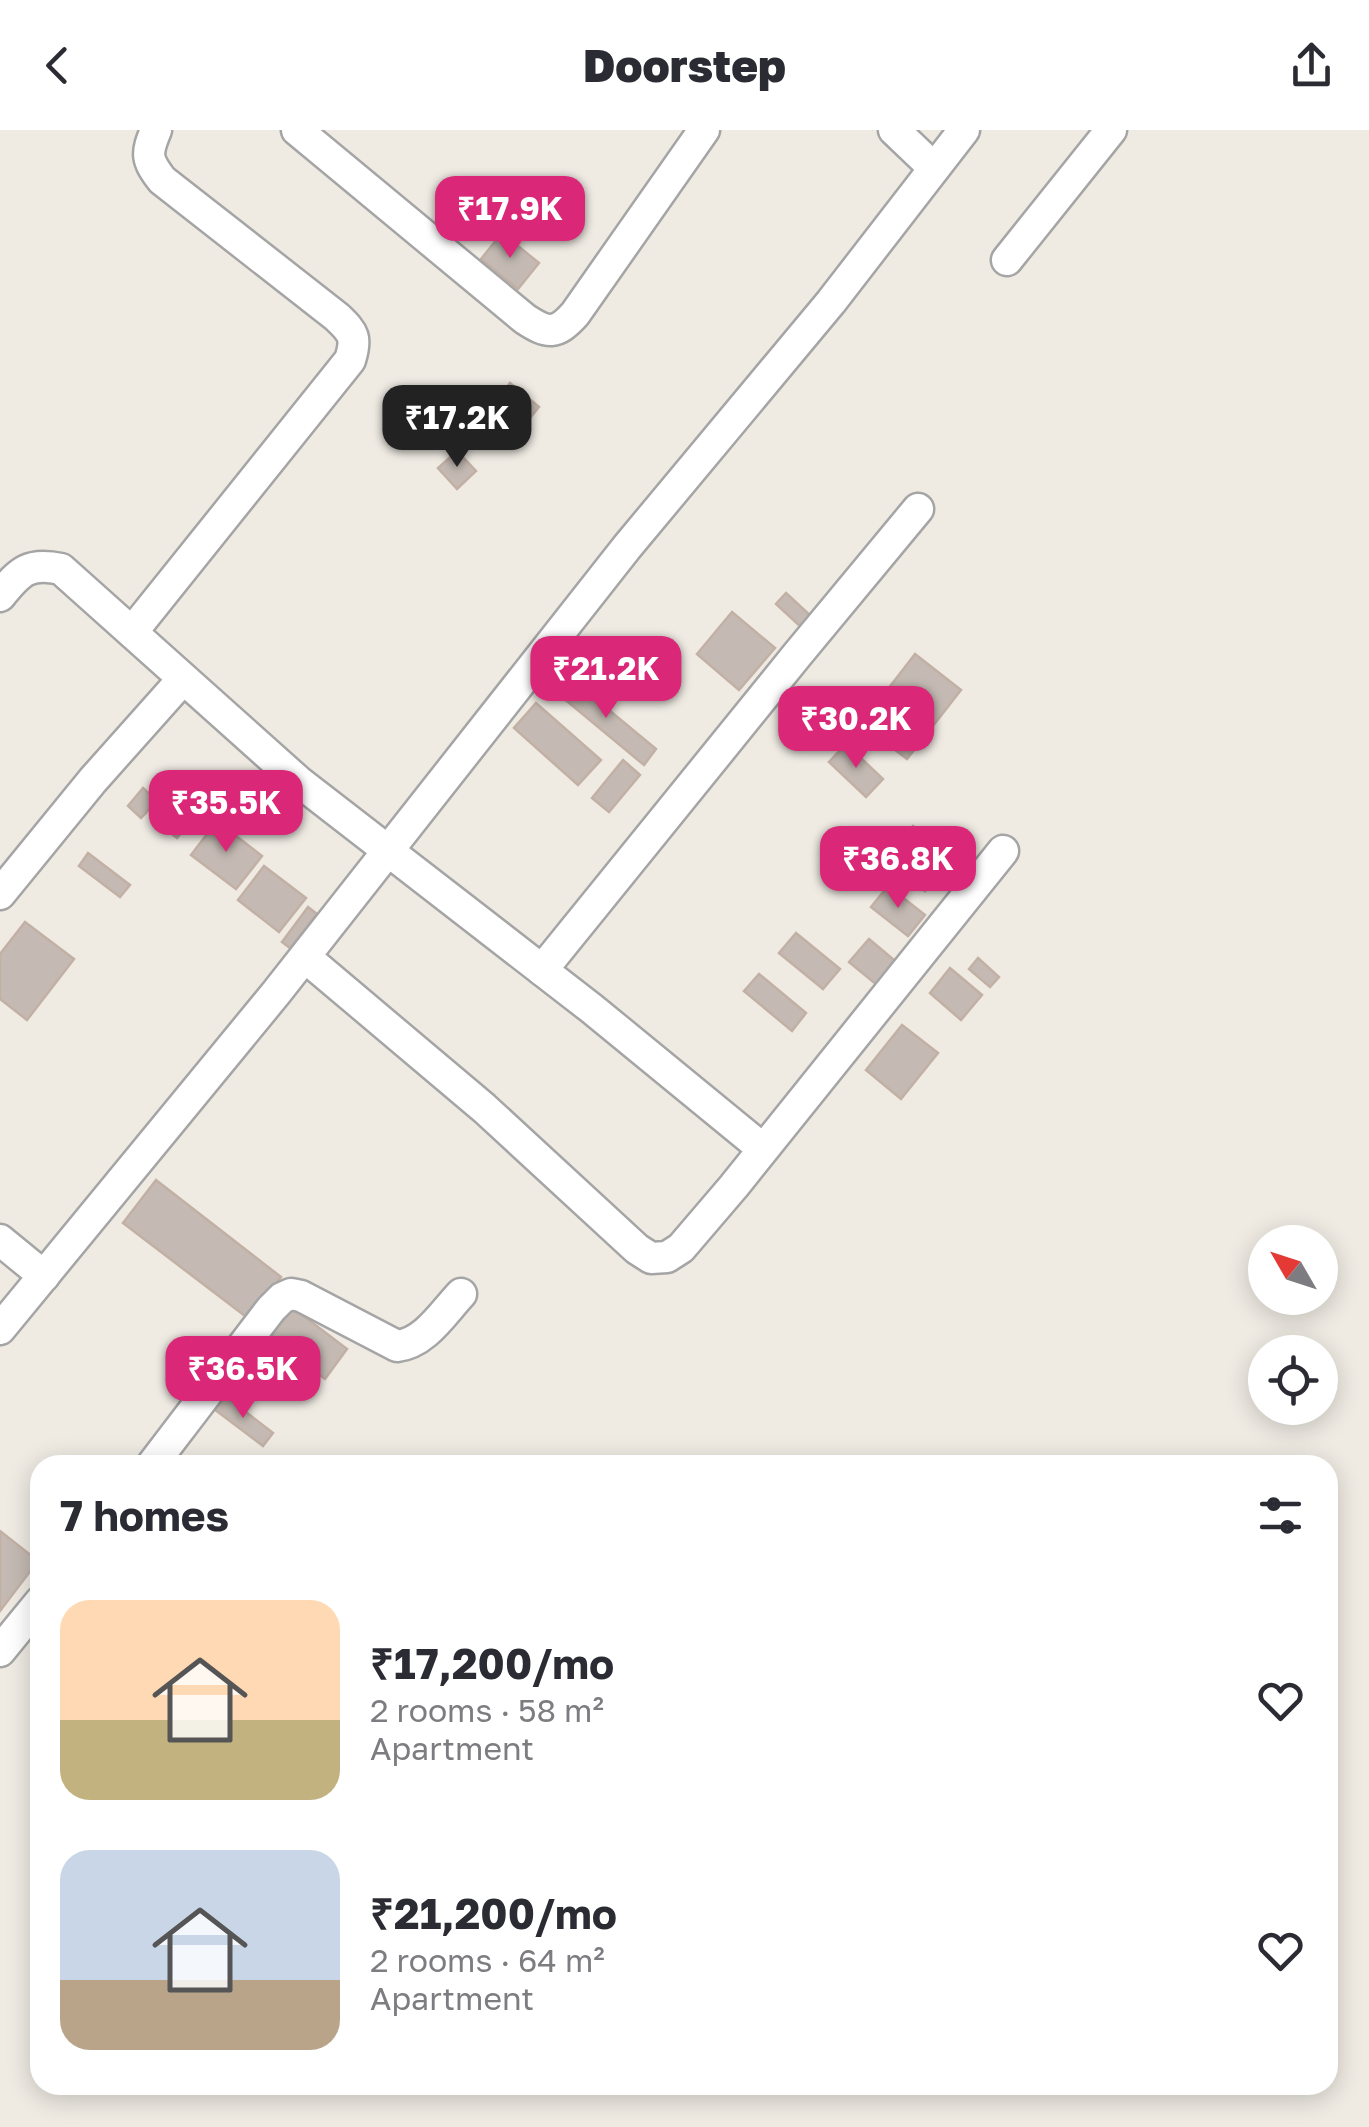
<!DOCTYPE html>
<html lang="en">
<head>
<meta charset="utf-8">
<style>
	body { margin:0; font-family:"Golos Text",sans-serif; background:#f2f2f3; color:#2b2b33; height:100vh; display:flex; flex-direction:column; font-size:38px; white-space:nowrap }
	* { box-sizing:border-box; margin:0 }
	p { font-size:32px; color:#7c7c81 }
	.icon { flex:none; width:55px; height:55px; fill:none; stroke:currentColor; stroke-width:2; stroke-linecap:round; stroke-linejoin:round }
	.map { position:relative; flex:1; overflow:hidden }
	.panel { position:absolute; left:30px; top:1325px; width:1308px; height:640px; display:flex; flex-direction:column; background:#fff; border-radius:30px; box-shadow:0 5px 25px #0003 }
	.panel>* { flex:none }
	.needle { width:65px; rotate:309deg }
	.controls { position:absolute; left:1248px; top:1095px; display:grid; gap:20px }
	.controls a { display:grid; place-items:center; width:90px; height:90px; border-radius:50%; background:#fff; box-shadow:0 5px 25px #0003; font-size:50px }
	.price { position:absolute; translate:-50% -85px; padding:0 22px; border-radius:20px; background:#db2777; color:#fff; font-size:32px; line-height:65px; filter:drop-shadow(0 2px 5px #0008) }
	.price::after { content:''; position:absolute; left:50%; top:60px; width:30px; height:22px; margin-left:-15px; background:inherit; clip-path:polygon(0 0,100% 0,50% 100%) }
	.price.on { background:#222; color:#fff }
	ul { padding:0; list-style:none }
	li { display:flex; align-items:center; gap:30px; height:250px; padding:0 30px }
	li span { display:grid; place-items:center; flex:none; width:280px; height:200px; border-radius:30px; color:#555 }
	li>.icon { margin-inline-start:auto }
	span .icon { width:120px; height:120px; fill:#fffc; stroke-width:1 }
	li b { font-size:42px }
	h2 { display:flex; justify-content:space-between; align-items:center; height:120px; padding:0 30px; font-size:42px }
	header { display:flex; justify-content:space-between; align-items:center; height:130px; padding:0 30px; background:#fff; font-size:45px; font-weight:800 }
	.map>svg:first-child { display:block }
	.building { fill:#c4bab3; stroke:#c2b0a5; stroke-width:2.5 }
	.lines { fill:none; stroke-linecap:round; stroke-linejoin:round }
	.minor-casing { stroke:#a5a5a5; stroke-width:35 }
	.minor { stroke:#fff; stroke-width:30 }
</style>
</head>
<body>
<header><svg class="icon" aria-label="back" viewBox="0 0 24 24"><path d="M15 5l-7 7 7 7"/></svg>Doorstep<svg class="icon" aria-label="share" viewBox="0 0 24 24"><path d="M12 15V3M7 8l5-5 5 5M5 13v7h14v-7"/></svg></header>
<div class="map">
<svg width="1369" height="1997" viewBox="0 0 1369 1997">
	<rect width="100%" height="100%" fill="#efebe3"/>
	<g class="building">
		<path d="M502 103 539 133 518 159 481 129Z"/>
		<path d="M510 253 539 277 525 294 496 271Z"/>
		<path d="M457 321 476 341 457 359 438 338Z"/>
		<path d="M786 463 812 487 802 498 776 474Z"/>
		<path d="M732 482 775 518 739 560 697 524Z"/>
		<path d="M915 524 961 560 907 629 861 594Z"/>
		<path d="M569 547 656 619 644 635 556 562Z"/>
		<path d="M536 573 601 630 578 655 514 598Z"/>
		<path d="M846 614 883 649 866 667 829 632Z"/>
		<path d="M623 630 640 645 609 682 592 668Z"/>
		<path d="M143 658 157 671 141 688 128 676Z"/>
		<path d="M182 674 196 685 177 708 163 697Z"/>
		<path d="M217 691 262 726 236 759 191 725Z"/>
		<path d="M913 696 952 728 925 761 886 729Z"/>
		<path d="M88 723 130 755 120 767 79 736Z"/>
		<path d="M264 736 306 768 279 802 238 770Z"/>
		<path d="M888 756 925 785 908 806 871 777Z"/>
		<path d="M308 777 317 784 290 818 282 812Z"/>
		<path d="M25 792 74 829 27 890 0 869V824Z"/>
		<path d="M796 803 840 839 823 859 779 823Z"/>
		<path d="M869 809 901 836 882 859 849 832Z"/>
		<path d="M978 828 999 847 990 857 969 839Z"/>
		<path d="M950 838 982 865 961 890 930 863Z"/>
		<path d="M759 844 806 883 792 901 744 861Z"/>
		<path d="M902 895 938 923 901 969 866 940Z"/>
		<path d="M156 1050 281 1147 249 1189 123 1093Z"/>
		<path d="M293 1178 347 1219 325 1249 270 1207Z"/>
		<path d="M224 1265 273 1303 263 1316 214 1279Z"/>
		<path d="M0 1401 38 1431 0 1481Z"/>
	</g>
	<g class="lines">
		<g class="minor-casing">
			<g id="minor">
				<path d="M297 0 525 189C548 204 556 205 575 184L704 0"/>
				<path d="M894 0 934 38"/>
				<path d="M1007 130 1111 0"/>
				<path d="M0 466C20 441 29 432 61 439L298 651 591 878 763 1019"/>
				<path d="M132 502 350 230C357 208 354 203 337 187L162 50C146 29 146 24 156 0"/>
				<path d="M0 764 93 650 183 549"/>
				<path d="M305 827 484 978 637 1119 651 1128 667 1127 681 1118 734 1056 1003 721"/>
				<path d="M542 840 797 525 918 379"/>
				<path d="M0 1110 44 1146"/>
				<path d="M0 1199 276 863 627 417 831 172 964 0"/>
				<path d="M152 1335 271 1179 282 1168 291 1164 301 1166 397 1216C425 1213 443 1183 461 1164"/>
				<path d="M0 1521 40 1472"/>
			</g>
		</g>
		<use href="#minor" class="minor"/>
	</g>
</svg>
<div class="controls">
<a><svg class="needle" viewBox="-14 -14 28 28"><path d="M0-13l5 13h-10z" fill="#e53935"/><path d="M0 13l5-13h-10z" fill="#7c7c81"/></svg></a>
<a><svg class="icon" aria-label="locate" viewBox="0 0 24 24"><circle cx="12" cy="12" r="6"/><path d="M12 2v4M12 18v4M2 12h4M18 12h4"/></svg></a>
</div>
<b class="price" style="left:510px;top:131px">₹17.9K</b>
<b class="price on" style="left:457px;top:340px">₹17.2K</b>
<b class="price" style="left:606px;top:591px">₹21.2K</b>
<b class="price" style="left:856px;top:641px">₹30.2K</b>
<b class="price" style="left:226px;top:725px">₹35.5K</b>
<b class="price" style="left:898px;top:781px">₹36.8K</b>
<b class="price" style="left:243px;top:1291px">₹36.5K</b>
<section class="panel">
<h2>7 homes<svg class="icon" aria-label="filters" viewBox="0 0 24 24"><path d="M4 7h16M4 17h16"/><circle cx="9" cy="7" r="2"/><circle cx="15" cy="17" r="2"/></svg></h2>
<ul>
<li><span style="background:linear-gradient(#ffd9b3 60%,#c2b280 0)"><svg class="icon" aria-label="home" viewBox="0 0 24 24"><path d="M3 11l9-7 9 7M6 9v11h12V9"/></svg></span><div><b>₹17,200/mo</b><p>2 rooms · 58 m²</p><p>Apartment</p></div><svg class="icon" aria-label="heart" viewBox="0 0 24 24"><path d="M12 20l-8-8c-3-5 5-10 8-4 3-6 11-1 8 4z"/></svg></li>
<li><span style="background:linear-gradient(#c9d6e8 65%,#b9a48a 0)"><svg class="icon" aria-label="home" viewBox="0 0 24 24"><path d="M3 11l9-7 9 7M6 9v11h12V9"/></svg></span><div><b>₹21,200/mo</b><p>2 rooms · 64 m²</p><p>Apartment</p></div><svg class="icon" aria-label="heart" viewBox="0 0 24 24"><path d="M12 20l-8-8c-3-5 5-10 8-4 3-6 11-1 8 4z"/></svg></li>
</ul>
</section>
</div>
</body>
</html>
